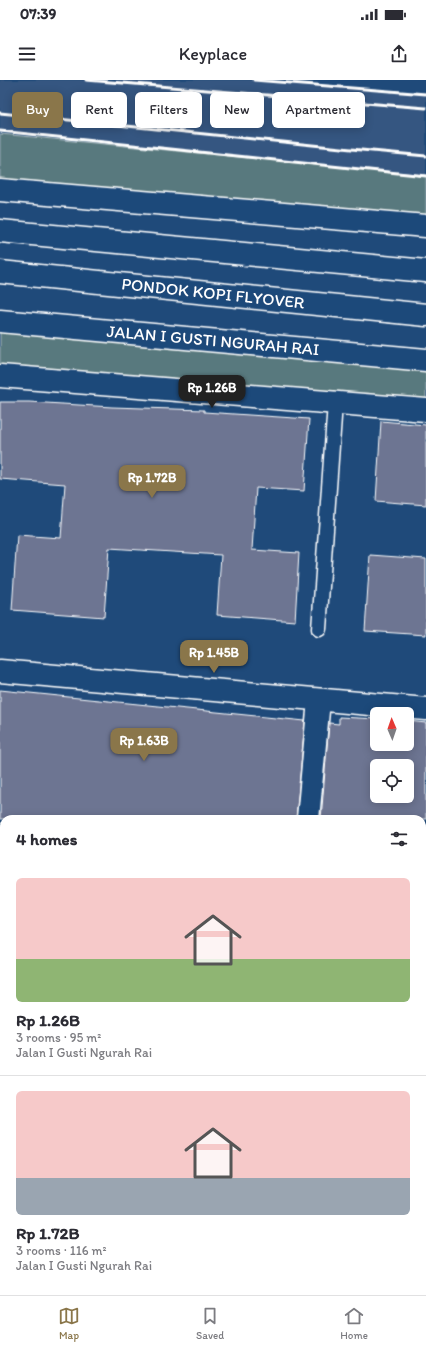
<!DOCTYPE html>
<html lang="en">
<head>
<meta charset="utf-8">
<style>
	body { margin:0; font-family:Itim,sans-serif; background:#f2f2f3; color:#2b2b33; height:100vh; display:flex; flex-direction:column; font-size:15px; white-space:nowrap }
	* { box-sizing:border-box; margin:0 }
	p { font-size:13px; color:#7c7c81 }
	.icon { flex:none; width:22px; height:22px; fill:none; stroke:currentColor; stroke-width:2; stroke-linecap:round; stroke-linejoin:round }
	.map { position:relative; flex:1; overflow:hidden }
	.side { position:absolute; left:0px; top:735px; width:426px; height:480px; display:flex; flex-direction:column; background:#fff; border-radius:12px 12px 0 0; box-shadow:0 2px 10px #0003 }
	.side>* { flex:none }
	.banner { position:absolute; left:12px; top:12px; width:402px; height:36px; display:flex; gap:8px }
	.needle { width:26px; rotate:358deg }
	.fabs { position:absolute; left:370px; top:627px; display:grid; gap:8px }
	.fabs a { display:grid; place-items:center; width:44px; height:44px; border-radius:6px; background:#fff; box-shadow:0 2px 10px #0003; font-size:20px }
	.price { position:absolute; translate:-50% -34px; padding:0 9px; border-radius:8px; background:#8a764a; color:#fff; font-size:13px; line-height:26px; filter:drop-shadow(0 1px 2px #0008) }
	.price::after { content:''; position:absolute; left:50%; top:24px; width:12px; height:9px; margin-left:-6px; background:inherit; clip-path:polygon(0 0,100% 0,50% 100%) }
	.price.selected { background:#222; color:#fff }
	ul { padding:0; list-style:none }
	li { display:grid; align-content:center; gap:8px; height:212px; padding:0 16px }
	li+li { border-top:1px solid #e1e1e2 }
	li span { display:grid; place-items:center; height:124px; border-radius:6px; color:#555 }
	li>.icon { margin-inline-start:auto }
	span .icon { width:72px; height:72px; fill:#fffc; stroke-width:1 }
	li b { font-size:17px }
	h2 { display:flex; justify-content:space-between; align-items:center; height:48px; padding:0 16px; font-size:17px }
	.pill { padding:0 14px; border-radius:6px; background:#fff; box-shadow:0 2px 10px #0003; font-size:14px; line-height:36px }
	.pill.selected { background:#8a764a; color:#fff }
	.status { display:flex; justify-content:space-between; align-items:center; height:28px; padding:0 20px; background:#fff; direction:ltr }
	.status svg { height:11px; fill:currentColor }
	header { display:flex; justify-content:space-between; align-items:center; height:52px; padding:0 16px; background:#fff; font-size:18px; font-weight:600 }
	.tab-bar { display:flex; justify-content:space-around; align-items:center; height:56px; border-top:1px solid #e1e1e2; background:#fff; font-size:11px; color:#7c7c81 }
	.tab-bar a { display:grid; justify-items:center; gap:2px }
	.tab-bar .selected { color:#8a764a }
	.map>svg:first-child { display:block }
	.built { fill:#365781 }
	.green { fill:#59797e; stroke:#acbcbe }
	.building { fill:#6d7492; stroke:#fff; fill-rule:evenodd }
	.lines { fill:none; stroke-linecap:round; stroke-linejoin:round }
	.lane-casing { stroke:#fff; stroke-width:17 }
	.street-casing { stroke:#fff; stroke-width:25 }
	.primary-casing { stroke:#fff; stroke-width:25 }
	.lane { stroke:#1f4a7a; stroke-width:14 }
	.street { stroke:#1f4a7a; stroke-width:22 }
	.primary { stroke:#1f4a7a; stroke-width:22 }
	.rail { stroke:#fff; stroke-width:3 }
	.labels { text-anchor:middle; stroke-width:3.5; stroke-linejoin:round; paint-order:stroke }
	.street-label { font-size:17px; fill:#fff; stroke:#1f4a7a }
</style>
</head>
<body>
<div class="status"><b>07:39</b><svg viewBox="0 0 49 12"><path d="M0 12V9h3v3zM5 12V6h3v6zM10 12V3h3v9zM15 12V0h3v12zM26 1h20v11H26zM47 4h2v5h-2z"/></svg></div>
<header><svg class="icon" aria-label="menu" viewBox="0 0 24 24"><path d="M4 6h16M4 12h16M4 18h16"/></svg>Keyplace<svg class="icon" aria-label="share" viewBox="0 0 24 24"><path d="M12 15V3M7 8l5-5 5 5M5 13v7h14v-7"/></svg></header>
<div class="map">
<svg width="426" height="1215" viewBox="0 0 426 1215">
	<rect width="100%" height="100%" fill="#1f4a7a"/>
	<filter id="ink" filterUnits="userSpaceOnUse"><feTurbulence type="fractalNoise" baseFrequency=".025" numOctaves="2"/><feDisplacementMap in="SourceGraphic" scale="8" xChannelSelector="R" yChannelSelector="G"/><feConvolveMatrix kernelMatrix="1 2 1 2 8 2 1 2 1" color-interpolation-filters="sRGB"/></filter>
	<g filter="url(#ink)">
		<path class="built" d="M0 0H253L426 14V95L0 51Z"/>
		<g class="green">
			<path d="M0 54 426 95V146L0 110Z"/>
			<path d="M0 241 426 280V330L0 296Z"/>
		</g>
		<g class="building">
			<path d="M0 322H29L112 327 204 330V332L309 339 304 411 256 408 252 470 299 473 295 541 217 535 221 475 109 468 104 537 12 530 17 455 61 458 65 404 0 399Z"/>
			<path d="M381 341 426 345V425L376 421Z"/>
			<path d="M370 475 426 479V555L365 551Z"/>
			<path d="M0 610 305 641 296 739H0Z"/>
			<path d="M339 637 377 639V664H407V641L426 643V739H321L329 643 339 644ZM377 686H407V716H377Z"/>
		</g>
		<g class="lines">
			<g class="lane-casing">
				<path id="lane" d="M319 549 335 323"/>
			</g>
			<g class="street-casing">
				<g id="street">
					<path d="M0 296 426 330"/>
					<path d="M0 591 426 629"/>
					<path d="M308 739 319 620"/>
					<path d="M0 755H4"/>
					<path d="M422 785 426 786"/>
					<path d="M0 885H4"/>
					<path d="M422 923H426"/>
					<path d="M0 1029 4 1030"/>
					<path d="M422 1066H426"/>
					<path d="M0 1174 4 1175"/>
					<path d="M422 1207H426"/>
					<path d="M138 1215V1211"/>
					<path d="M295 1215 296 1211"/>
				</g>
			</g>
			<g class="primary-casing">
				<g id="primary">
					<path d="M0 110 426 146"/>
					<path d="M0 151 426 191"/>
					<path d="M0 192 426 235"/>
					<path d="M0 241 426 280"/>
				</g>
			</g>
			<use href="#lane" class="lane"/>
			<use href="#street" class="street"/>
			<use href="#primary" class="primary"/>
			<g class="rail">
				<path d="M86 0 426 28"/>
				<path d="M254 0 426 14"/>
				<path d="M0 33 361 70 426 76"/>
				<path d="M0 51 426 96"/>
			</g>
		</g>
	</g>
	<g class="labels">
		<g class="street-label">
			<text transform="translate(213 213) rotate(6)" y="6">PONDOK KOPI FLYOVER</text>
			<text transform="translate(213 260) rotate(5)" y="6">JALAN I GUSTI NGURAH RAI</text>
		</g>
	</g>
</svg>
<div class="fabs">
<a><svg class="needle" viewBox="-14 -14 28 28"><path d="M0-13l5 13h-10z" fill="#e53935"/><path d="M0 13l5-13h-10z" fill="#7c7c81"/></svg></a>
<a><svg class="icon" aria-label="locate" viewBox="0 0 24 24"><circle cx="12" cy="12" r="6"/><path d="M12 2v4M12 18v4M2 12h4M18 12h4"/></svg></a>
</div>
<b class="price selected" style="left:212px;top:329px">Rp 1.26B</b>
<b class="price" style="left:152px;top:419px">Rp 1.72B</b>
<b class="price" style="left:214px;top:594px">Rp 1.45B</b>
<b class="price" style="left:144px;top:682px">Rp 1.63B</b>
<div class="banner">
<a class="pill selected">Buy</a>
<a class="pill">Rent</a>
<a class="pill">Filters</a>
<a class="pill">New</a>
<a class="pill">Apartment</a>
</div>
<section class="side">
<h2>4 homes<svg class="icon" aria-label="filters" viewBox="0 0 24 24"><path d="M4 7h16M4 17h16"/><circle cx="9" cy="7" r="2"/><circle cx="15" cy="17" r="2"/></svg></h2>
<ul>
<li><span style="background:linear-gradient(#f6c9c9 65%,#8fb573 0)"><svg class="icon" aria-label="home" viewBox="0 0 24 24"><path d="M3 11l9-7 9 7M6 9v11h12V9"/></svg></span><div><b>Rp 1.26B</b><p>3 rooms · 95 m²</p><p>Jalan I Gusti Ngurah Rai</p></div></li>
<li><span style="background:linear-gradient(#f6c9c9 70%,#9aa5b1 0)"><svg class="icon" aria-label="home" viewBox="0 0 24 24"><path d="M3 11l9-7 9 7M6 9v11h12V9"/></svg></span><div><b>Rp 1.72B</b><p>3 rooms · 116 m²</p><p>Jalan I Gusti Ngurah Rai</p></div></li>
</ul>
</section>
</div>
<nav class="tab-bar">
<a class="selected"><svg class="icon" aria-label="map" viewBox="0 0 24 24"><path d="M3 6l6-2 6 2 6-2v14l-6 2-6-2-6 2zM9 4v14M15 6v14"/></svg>Map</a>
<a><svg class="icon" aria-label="saved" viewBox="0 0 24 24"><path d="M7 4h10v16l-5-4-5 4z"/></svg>Saved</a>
<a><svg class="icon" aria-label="home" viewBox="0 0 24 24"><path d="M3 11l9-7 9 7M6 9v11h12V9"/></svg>Home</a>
</nav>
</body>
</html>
